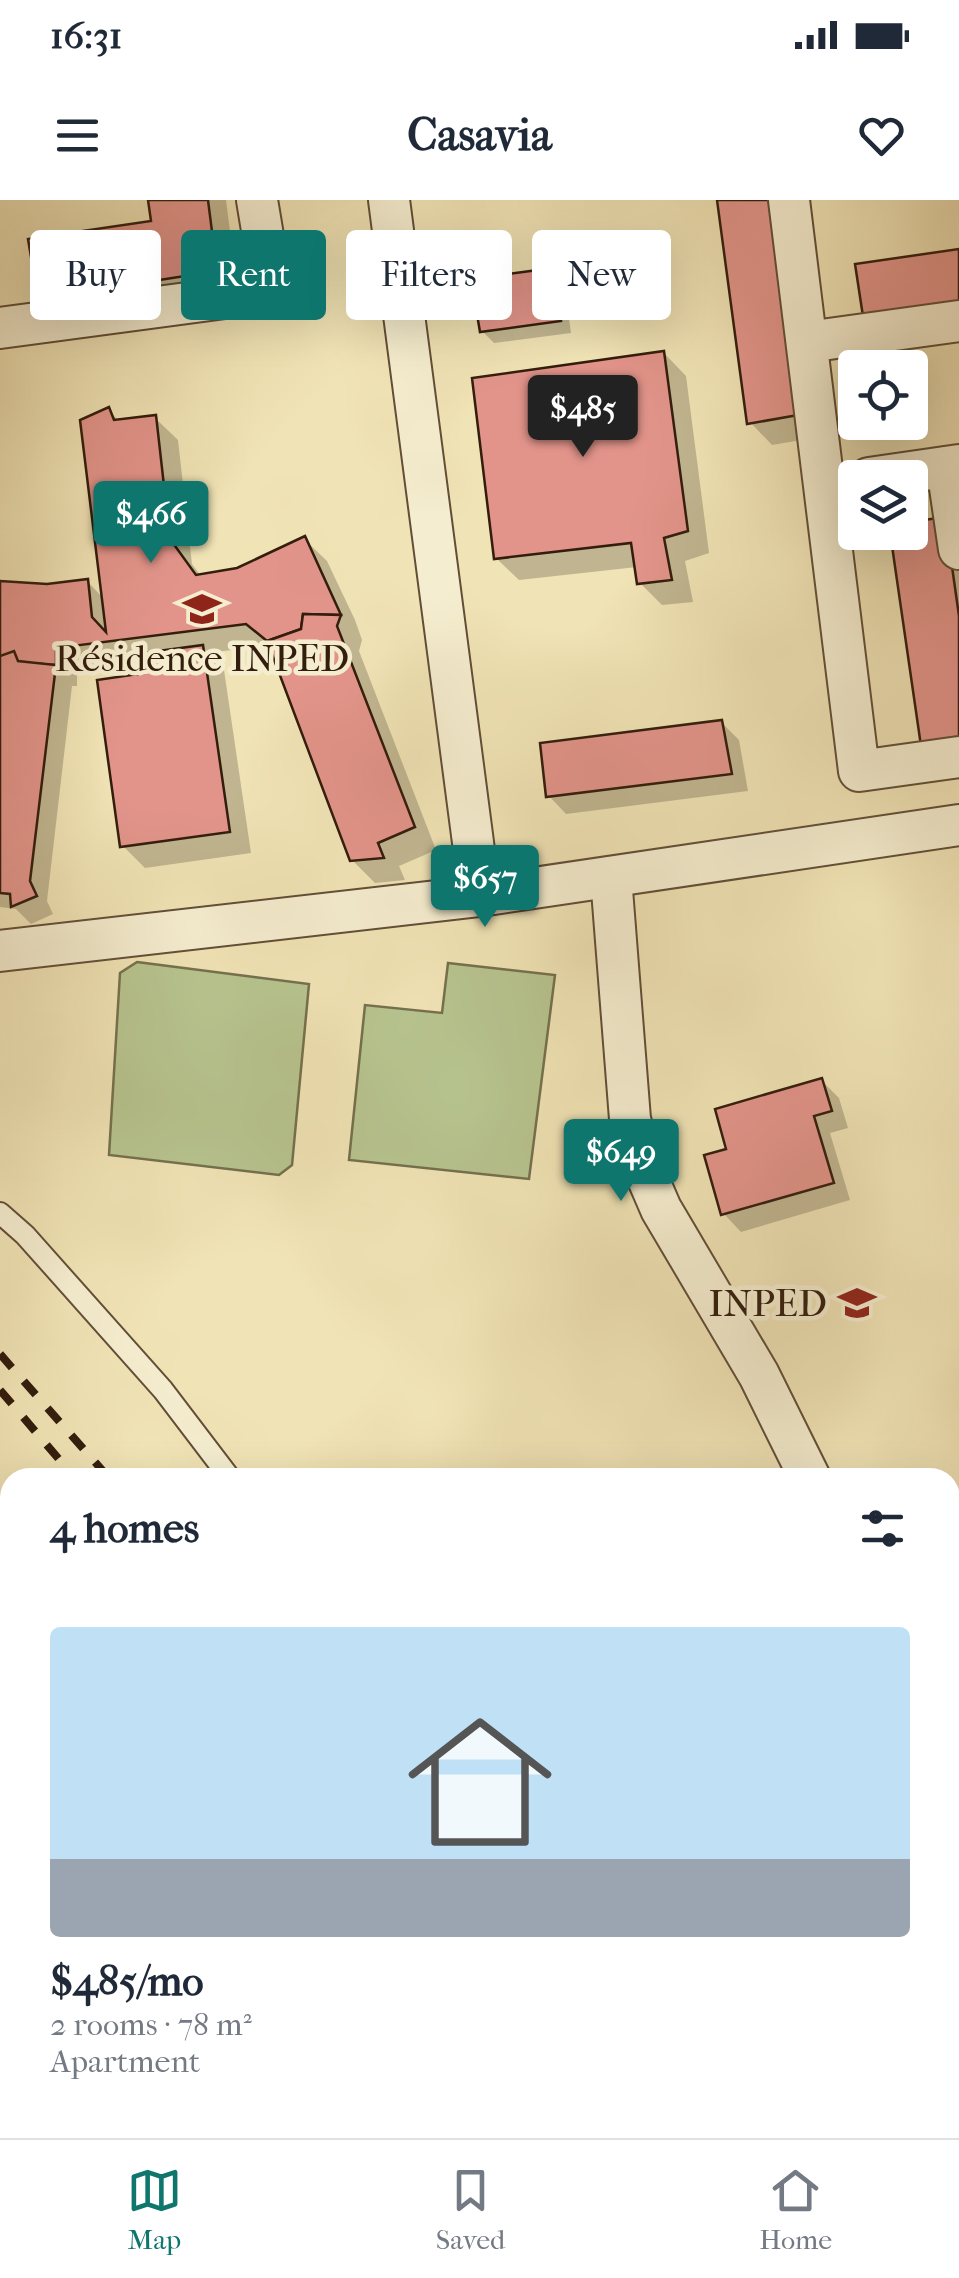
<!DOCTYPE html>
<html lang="en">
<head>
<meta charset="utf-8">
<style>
	body { margin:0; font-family:"IM FELL French Canon",serif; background:#f2f2f3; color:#1f2937; height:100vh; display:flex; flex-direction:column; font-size:38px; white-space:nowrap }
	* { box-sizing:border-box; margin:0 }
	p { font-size:32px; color:#747a83 }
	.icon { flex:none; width:55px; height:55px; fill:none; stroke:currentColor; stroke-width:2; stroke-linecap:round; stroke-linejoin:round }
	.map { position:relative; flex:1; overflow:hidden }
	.drawer { position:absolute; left:0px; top:1268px; width:960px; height:672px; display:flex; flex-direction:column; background:#fff; border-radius:30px 30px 0 0; box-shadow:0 10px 40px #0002 }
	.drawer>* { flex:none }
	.top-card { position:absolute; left:30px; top:30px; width:900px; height:90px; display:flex; gap:20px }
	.tools { position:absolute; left:838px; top:150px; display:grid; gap:20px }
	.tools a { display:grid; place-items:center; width:90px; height:90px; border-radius:10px; background:#fff; box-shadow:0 10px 40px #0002; font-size:50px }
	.price { position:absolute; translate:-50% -85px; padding:0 22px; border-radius:10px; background:#0f766e; color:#fff; font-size:32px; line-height:65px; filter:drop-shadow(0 2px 5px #0008) }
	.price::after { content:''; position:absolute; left:50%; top:60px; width:30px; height:22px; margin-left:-15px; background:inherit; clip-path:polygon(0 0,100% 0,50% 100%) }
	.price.active { background:#222; color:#fff }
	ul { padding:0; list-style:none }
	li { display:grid; align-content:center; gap:20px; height:530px; padding:0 50px }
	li+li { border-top:2px solid #e0e1e3 }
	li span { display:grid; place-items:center; height:310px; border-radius:10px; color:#555 }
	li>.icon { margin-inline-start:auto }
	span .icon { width:180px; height:180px; fill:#fffc; stroke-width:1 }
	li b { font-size:42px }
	h2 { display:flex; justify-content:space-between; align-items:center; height:120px; padding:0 50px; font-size:42px }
	.chip { padding:0 35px; border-radius:10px; background:#fff; box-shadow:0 10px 40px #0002; font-size:35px; line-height:90px }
	.chip.active { background:#0f766e; color:#fff }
	.status { display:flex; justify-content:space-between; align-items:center; height:70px; padding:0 50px; background:#fff; direction:ltr }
	.status svg { height:28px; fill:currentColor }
	header { display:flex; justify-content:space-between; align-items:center; height:130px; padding:0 50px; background:#fff; font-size:45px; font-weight:700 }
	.menu { display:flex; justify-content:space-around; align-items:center; height:140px; border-top:2px solid #e0e1e3; background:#fff; font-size:28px; color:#747a83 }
	.menu a { display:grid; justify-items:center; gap:5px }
	.menu .active { color:#0f766e }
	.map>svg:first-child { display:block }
	.green { fill:#b7c48f; stroke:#75704e; stroke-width:2.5 }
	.shadow { fill:#0003 }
	.building { fill:#e2948a; stroke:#331d0d; stroke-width:2.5 }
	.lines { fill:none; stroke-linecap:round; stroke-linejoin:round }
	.service-casing { stroke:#624e37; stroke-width:24 }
	.minor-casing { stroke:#624e37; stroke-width:44 }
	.secondary-casing { stroke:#331d0d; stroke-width:59 }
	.primary-casing { stroke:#331d0d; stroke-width:59 }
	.path { stroke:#331d0d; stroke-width:6; stroke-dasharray:8 5; stroke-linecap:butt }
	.service { stroke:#f5edcf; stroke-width:20 }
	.minor { stroke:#f5edcf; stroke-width:40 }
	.secondary { stroke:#f5edcf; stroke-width:55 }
	.primary { stroke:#e8c27a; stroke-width:55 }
	.rail { stroke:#331d0d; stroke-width:8; stroke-dasharray:18 18; stroke-linecap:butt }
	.labels { text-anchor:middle; stroke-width:9; stroke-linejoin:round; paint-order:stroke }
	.poi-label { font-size:38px; fill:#331d0d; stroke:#f5edcf }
</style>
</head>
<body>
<div class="status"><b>16:31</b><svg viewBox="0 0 49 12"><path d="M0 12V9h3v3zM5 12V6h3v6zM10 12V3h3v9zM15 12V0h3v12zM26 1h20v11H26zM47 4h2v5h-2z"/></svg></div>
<header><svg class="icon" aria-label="menu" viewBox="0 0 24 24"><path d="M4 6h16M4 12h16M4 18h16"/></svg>Casavia<svg class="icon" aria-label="heart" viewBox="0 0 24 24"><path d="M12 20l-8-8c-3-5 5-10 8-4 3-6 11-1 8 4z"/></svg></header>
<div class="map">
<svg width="959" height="1938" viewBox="0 0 959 1938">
	<rect width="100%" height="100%" fill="#f0e3b5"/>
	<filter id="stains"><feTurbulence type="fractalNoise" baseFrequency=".002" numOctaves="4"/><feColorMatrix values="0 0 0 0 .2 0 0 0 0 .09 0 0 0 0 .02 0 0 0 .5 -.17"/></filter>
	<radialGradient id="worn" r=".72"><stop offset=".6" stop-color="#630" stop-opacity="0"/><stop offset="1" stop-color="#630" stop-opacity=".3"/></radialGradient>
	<g class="green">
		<path d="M137 762 309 784 292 965 279 975 109 955 120 773Z"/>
		<path d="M448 763 555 775 529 979 349 960 365 805 442 813Z"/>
	</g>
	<g class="shadow">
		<path d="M151 0H226L238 93 63 120 40 97 154 23Z"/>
		<path d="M719 0 825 236 772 245 750 222Z"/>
		<path d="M552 70 564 82 571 133 494 143 482 131Z"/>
		<path d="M664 153 686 176 709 353 685 361 693 402 662 405 640 383 637 367 519 380 496 358Z"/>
		<path d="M108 210 120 222 155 218 178 240 192 364 201 376 238 371 304 339 327 361 355 420 362 440 359 451 436 650 399 666 405 680 375 683 352 660 271 445 208 453 224 470 251 653 145 668 123 646 148 475 146 461 77 470V486H72L47 701 53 714 31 724 16 709 0 707V383L47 387 87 381 104 399Z"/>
		<path d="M910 324 959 334V560L910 332Z"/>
		<path d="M721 522 739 540 748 591 566 614 549 596Z"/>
		<path d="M821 880 839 898 848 928 830 933 850 1000 741 1032 724 1014 729 950Z"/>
	</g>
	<g class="building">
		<path d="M148 0H208L217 71 38 99 28 39 151 21Z"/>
		<path d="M717 0H774L804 214 747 224Z"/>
		<path d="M959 49V109L864 123 855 64Z"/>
		<path d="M553 68 561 121 480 132 471 79Z"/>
		<path d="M664 151 688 331 664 338 672 380 637 384 631 343 494 359 472 178Z"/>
		<path d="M109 207 114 220 156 215 170 339 196 375 237 368 305 336 341 415 303 414 301 429 267 441 246 424 56 448V465L0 461V381L47 384 88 379 92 417 106 432 80 220Z"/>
		<path d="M945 317 959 416V541L921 546 890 332H910V322Z"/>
		<path d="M303 414 341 415 337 426 415 627 378 643 384 658 350 661 267 441 301 429Z"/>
		<path d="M203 445 230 632 120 647 97 480 145 473 143 453Z"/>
		<path d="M14 451 18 461 56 465 30 681 37 696 11 707 10 694 0 693V456Z"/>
		<path d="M722 520 732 574 546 597 540 543Z"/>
		<path d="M822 878 832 911 814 916 834 983 721 1015 704 955 726 949 715 909Z"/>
	</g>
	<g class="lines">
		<g class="service-casing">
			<path id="service" d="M0 1013 25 1035 163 1190 230 1278"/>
		</g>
		<g class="minor-casing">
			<g id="minor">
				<path d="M389 0 480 696"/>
				<path d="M789 0 859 571 959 557"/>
				<path d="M0 128 255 94 265 88 269 72 257 0"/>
				<path d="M807 142 959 121"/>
				<path d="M947 267 959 349"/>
				<path d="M869 278 959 265"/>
				<path d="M611 677 630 919 642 965 661 1009 759 1175 810 1278"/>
				<path d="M0 751 480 696 959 625"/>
				<path d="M445 1930 449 1938"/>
			</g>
		</g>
		<g class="secondary-casing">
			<path id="secondary" d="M950 1867 959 1876"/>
		</g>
		<g class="primary-casing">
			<g id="primary">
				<path d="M950 1527 959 1524"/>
				<path d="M0 1752 10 1749"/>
			</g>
		</g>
		<path class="path" d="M154 1938 155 1930"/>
		<use href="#service" class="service"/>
		<use href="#minor" class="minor"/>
		<use href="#secondary" class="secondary"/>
		<use href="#primary" class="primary"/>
		<g class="rail">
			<path d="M0 1154 109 1278"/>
			<path d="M0 1190 75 1278"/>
			<path d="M527 1930 531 1938"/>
			<path d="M547 1930 551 1938"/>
		</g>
	</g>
	<defs>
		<g id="university-bare" transform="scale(3)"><path d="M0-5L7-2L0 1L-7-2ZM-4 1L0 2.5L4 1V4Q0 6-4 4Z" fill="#8f2418" stroke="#f5edcf" stroke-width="2.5" paint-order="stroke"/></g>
	</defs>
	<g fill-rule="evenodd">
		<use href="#university-bare" x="202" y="409"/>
		<use href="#university-bare" x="857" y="1103"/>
	</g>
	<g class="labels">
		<g class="poi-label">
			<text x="202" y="471">Résidence INPED</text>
			<text x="827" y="1116" text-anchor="end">INPED</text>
		</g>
	</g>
	<rect width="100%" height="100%" filter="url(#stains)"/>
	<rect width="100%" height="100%" fill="url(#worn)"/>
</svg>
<div class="tools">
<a><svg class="icon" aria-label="locate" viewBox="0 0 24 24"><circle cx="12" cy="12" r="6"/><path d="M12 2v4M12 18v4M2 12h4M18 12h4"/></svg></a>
<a><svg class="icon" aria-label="layers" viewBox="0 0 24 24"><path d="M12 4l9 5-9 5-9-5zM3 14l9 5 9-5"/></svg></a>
</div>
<b class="price active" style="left:583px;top:260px">$485</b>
<b class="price" style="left:151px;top:366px">$466</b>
<b class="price" style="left:485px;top:730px">$657</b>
<b class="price" style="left:621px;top:1004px">$649</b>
<div class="top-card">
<a class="chip">Buy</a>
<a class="chip active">Rent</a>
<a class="chip">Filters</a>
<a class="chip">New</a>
</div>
<section class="drawer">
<h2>4 homes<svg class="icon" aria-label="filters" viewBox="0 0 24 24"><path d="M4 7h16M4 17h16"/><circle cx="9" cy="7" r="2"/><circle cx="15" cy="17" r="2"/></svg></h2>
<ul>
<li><span style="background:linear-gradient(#bfe0f5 75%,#9aa5b1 0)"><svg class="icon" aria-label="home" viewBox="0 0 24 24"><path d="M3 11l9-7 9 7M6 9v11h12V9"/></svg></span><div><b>$485/mo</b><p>2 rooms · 78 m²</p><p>Apartment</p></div></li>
</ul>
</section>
</div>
<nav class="menu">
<a class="active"><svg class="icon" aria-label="map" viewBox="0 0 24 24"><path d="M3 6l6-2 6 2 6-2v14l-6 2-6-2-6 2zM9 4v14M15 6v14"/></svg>Map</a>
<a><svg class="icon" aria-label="saved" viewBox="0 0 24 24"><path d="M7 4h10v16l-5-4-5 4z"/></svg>Saved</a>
<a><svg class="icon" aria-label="home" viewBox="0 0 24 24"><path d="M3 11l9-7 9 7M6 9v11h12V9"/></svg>Home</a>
</nav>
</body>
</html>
